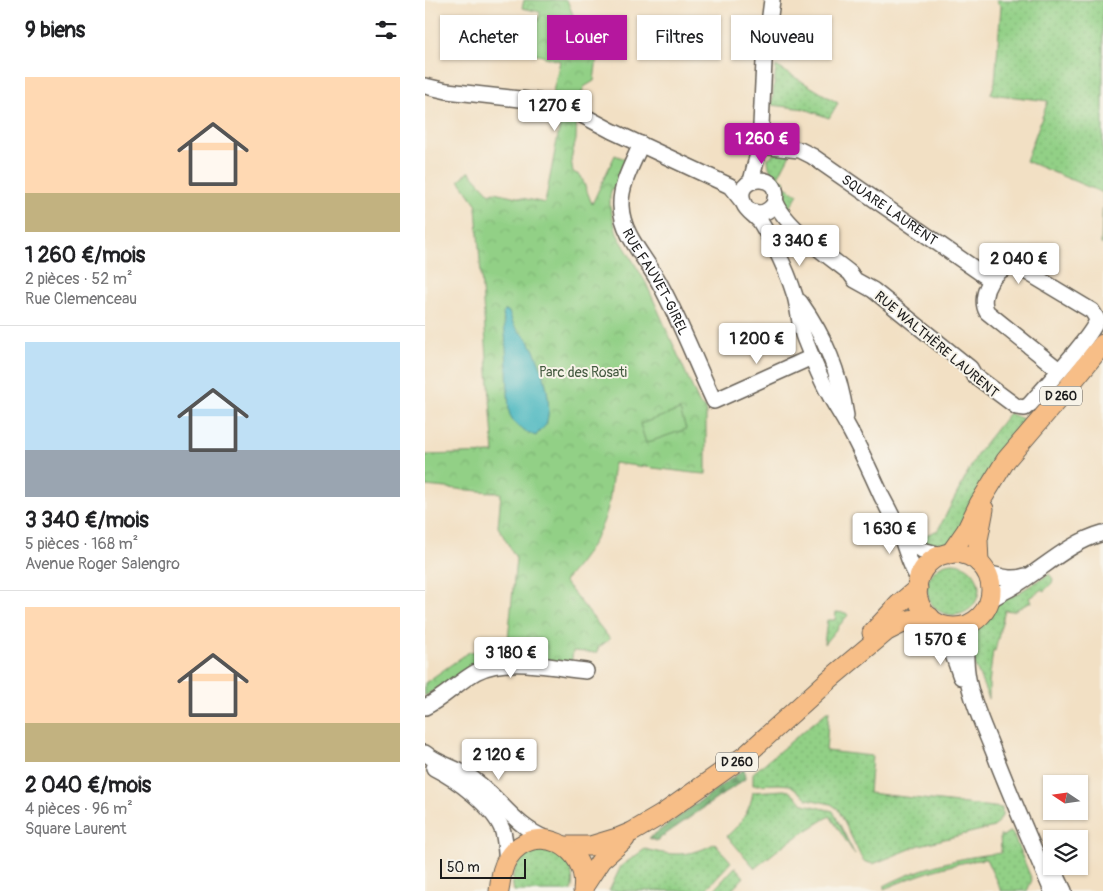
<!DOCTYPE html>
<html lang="fr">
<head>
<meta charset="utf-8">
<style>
	body { margin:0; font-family:Pangolin,sans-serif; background:#f6f6f6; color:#202124; height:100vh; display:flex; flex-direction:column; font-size:19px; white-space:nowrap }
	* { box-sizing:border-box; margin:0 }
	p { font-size:16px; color:#757577 }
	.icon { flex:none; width:28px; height:28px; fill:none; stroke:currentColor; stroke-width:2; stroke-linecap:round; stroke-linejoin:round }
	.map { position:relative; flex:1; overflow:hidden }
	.drawer { display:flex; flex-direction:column; background:#fff; width:425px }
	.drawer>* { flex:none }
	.top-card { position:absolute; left:15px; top:15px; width:475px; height:45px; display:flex; gap:10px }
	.needle { width:32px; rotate:283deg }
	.buttons { position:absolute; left:618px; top:775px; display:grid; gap:10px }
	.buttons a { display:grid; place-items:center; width:45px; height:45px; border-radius:0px; background:#fff; box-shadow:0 1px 4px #0004; font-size:25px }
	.scale { position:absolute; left:15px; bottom:12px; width:86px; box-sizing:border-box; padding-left:5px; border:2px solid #1c1c1c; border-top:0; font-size:14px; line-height:18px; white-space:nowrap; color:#1c1c1c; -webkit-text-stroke:4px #f7f3e8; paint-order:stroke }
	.price { position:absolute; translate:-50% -42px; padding:0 11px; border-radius:5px; background:#fff; color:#222; font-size:16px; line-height:32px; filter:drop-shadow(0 1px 2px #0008) }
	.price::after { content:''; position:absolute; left:50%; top:30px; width:15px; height:11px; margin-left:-8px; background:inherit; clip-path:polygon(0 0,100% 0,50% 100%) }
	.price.current { background:#b5179e; color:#fff }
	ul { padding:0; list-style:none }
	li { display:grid; align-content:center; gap:10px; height:265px; padding:0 25px }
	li+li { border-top:1px solid #e0e0e0 }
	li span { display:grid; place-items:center; height:155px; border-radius:0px; color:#555 }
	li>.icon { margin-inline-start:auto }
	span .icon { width:90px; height:90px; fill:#fffc; stroke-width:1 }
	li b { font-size:21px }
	h2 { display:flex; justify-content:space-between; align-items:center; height:60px; padding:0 25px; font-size:21px }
	.pill { padding:0 18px; border-radius:0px; background:#fff; box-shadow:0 1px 4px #0004; font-size:18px; line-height:45px }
	.pill.current { background:#b5179e; color:#fff }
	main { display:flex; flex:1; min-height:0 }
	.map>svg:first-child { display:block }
	.grass { fill:url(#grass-dots); stroke:#577651 }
	.forest { fill:url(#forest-firs); stroke:#486748 }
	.park { fill:url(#park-crowns); stroke:#577651 }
	.garden { fill:#92d086; stroke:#577651 }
	.water { fill:#48b7c0; stroke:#326a6e }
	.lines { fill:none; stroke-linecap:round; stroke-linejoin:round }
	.minor-casing { stroke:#676157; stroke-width:18 }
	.major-casing { stroke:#676157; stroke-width:21 }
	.minor { stroke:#fff; stroke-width:15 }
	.major { stroke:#f7be87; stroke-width:19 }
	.labels { text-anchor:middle; stroke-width:4; stroke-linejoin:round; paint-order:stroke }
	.shield { fill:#f7f3e8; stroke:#5e5c59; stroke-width:1 }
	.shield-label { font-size:12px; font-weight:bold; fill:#1c1c1c }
	.street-label { font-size:14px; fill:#1c1c1c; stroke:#f7f3e8 }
	.park-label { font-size:14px; fill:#455b41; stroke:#f7f3e8 }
</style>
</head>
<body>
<main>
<section class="drawer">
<h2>9 biens<svg class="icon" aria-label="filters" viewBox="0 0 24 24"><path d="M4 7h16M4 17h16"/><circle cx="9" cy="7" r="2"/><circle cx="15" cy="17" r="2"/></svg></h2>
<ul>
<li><span style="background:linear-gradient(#ffd9b3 75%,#c2b280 0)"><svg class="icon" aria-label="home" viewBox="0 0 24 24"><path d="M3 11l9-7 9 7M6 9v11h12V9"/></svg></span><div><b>1 260 €/mois</b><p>2 pièces · 52 m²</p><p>Rue Clemenceau</p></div></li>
<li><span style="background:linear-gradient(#bfe0f5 70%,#9aa5b1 0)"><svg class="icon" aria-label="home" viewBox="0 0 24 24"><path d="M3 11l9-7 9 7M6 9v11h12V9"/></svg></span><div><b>3 340 €/mois</b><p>5 pièces · 168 m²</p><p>Avenue Roger Salengro</p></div></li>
<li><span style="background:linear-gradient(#ffd9b3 75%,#c2b280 0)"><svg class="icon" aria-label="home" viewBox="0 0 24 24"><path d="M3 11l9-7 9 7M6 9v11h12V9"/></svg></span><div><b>2 040 €/mois</b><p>4 pièces · 96 m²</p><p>Square Laurent</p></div></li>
</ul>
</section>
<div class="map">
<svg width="678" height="891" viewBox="0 0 678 891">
	<defs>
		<pattern id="grass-dots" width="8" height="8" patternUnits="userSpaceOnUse" patternTransform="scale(1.25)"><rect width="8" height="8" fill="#92d086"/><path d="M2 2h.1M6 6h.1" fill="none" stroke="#7db273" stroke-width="1.8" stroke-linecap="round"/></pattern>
		<pattern id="forest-firs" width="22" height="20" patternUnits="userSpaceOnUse" patternTransform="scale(1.25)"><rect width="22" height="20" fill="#75b273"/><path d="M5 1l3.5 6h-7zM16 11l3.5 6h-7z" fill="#5f905e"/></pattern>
		<pattern id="park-crowns" width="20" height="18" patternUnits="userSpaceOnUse" patternTransform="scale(1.25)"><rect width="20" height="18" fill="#92d086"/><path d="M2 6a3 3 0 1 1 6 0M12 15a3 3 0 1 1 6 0" fill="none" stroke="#7db273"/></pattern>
	</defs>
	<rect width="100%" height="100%" fill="#f7f3e8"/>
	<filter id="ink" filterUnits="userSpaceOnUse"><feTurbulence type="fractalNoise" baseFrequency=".02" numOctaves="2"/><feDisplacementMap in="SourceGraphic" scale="10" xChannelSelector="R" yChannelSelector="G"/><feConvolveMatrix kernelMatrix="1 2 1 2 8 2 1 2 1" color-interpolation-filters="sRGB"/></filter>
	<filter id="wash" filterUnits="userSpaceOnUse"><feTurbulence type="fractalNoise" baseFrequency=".0096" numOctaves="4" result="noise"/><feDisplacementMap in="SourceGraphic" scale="20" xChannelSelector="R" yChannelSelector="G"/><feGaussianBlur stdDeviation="1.12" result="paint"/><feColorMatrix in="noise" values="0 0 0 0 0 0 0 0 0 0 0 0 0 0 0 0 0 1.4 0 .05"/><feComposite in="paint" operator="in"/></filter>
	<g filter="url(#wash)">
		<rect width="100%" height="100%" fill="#f2e0c4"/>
		<g class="grass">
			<path d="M570 0H678V245L676 244 678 193 601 161 623 101 566 94 570 82 576 6Z"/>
			<path d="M351 66 413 103 404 118 380 109 347 105Z"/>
			<path d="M351 153 365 154 353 177 360 181 358 186 373 194 363 211C357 203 357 193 353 185 348 175 343 170 343 158Z"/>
			<path d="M584 413 598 419 599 427 527 541 506 547 494 538 513 530 554 451Z"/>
			<circle cx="528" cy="589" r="26"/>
			<path d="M624 574 628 579 627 583 619 591 617 589 604 598 606 602 588 611 580 610 570 651 568 650 564 684V699L546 656V632L565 617 573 600 590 595Z"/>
			<path d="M411 612 421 613 423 615 399 644 402 620H410Z"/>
			<path d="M404 710 401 751 447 756 444 793 577 808V816L569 827 495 845 448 864 438 861 413 809 406 804 383 799 365 785 354 784 328 785V773Z"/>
			<path d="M359 790 364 791 379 804 408 811 430 855 405 816 360 844 330 868 302 836C316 824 325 811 328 792Z"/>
			<path d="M584 832H587L607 880 602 891H576L561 859C526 863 491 875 459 889V886C495 867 536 857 576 853L575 835 578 836Z"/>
			<path d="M290 843 306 862 279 891H184L196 866 220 849C245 856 267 857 290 843Z"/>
			<path d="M113 850C136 849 153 868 146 891H89C84 872 94 855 113 850Z"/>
			<path d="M310 867 319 877 306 891H288Z"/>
		</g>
		<path class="forest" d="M319 769 320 779 231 841 224 838Z"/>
		<path class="park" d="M99 0H142L155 32 175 34 169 81 159 87 152 106 151 140 146 159 148 172 156 176 167 204 190 155 205 161 192 189 187 188 185 196V206L192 234 221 283 275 405 281 408V474L268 473 189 463C187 476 186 490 184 503 178 532 159 559 139 581L185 639 174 647 171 653 148 651 146 665 77 658 56 662 0 696V683L44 652 82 650 91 558 73 527 76 493 0 486V455L69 453 51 207 52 205 34 180 44 171 65 194 69 192 120 203 137 114 127 96 135 61 106 53 115 12 97 8Z"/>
		<path class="garden" d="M255 410 261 429 221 443 215 424Z"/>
		<path class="water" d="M81 310 84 312C86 317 88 325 92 329 95 333 100 336 103 340 116 360 128 397 122 421 121 428 114 430 111 436 101 433 87 424 84 412 82 379 82 346 78 313Z"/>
	</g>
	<g filter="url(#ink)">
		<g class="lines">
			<g class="minor-casing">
				<g id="minor">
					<path d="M0 86 22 91 113 101 155 114 187 131 305 186 317 201"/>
					<path id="s1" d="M216 144C208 163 195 185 196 206 197 236 223 260 236 286 256 323 271 363 289 401L387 357"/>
					<path id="s2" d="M335 146 375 150 387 156 566 280"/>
					<path d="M326 181 335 146 339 62 347 0"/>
					<path d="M350 199C356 224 405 257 425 273L430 280 448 290 545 368 549 375 592 407 600 408 605 404C617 390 670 333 672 319L667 311 592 266C571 263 552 295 562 312L634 370"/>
					<path d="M326 211C335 215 343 213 349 204 361 169 305 175 319 204 322 212 332 216 336 223 350 246 362 270 370 296 374 310 374 326 380 340 387 357 394 376 403 392 409 404 416 414 422 425 435 448 446 473 457 497 463 508 469 520 474 531 481 548 484 565 494 580"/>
					<path d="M375 302C401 339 414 371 421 416"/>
					<path d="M474 533 497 550 516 555"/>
					<path d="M562 573C575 576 586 581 600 576"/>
					<path d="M564 601C573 594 584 590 594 583 622 565 646 542 678 533"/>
					<path d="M509 620C523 636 529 658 536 677"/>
					<path d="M543 624C534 684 553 710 573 763 590 806 609 849 627 891"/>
					<path d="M0 707C19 698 33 682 51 672 81 656 129 668 161 671"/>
					<path d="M0 753C14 765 33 768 48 779 75 798 90 827 122 839"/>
					<path d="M9 768C31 779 67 805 77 829 81 839 80 850 82 860"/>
					<path d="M627 866 639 891"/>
				</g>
			</g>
			<g class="major-casing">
				<g id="major">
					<circle cx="529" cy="590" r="37"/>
					<path d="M525 554 541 531 554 504 581 460 640 391 678 344"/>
					<path d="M554 563 553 540 559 509"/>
					<path d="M447 633 474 604 493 588"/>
					<path d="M140 846H165L195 837 207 832 236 815 321 755 406 678 462 631 484 620 505 617"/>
					<path d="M159 886 176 860 200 839"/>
					<path d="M74 891C76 879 76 868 83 858 109 819 165 846 158 891"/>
				</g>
			</g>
			<use href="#minor" class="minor"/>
			<use href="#major" class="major"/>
		</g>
	</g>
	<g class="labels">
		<g class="shield">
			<rect x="615" y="386.5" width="42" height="19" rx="4"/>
			<rect x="291" y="752.5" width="42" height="19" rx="4"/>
		</g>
		<g class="shield-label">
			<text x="636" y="400">D 260</text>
			<text x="312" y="766">D 260</text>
		</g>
		<g class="street-label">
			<text dy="5" stroke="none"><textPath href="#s2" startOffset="148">SQUARE LAURENT</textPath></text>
			<text dy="5" stroke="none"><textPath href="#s1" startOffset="150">RUE FAUVET-GIREL</textPath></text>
			<text transform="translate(512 344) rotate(40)" y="5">RUE WALTHÈRE LAURENT</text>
		</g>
		<g class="park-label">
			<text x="158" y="377">Parc des Rosati</text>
		</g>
	</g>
</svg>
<div class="buttons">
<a><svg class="needle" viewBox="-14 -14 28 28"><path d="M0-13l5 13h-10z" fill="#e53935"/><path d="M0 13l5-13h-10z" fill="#757577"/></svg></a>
<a><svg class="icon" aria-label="layers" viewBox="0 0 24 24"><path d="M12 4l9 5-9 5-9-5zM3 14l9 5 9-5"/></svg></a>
</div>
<div class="scale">50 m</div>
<b class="price" style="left:130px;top:132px">1 270 €</b>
<b class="price current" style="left:337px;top:165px">1 260 €</b>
<b class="price" style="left:375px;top:267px">3 340 €</b>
<b class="price" style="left:594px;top:285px">2 040 €</b>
<b class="price" style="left:332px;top:365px">1 200 €</b>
<b class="price" style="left:465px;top:555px">1 630 €</b>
<b class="price" style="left:516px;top:666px">1 570 €</b>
<b class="price" style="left:86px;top:679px">3 180 €</b>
<b class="price" style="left:74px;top:781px">2 120 €</b>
<div class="top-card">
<a class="pill">Acheter</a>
<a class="pill current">Louer</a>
<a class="pill">Filtres</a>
<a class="pill">Nouveau</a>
</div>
</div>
</main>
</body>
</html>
